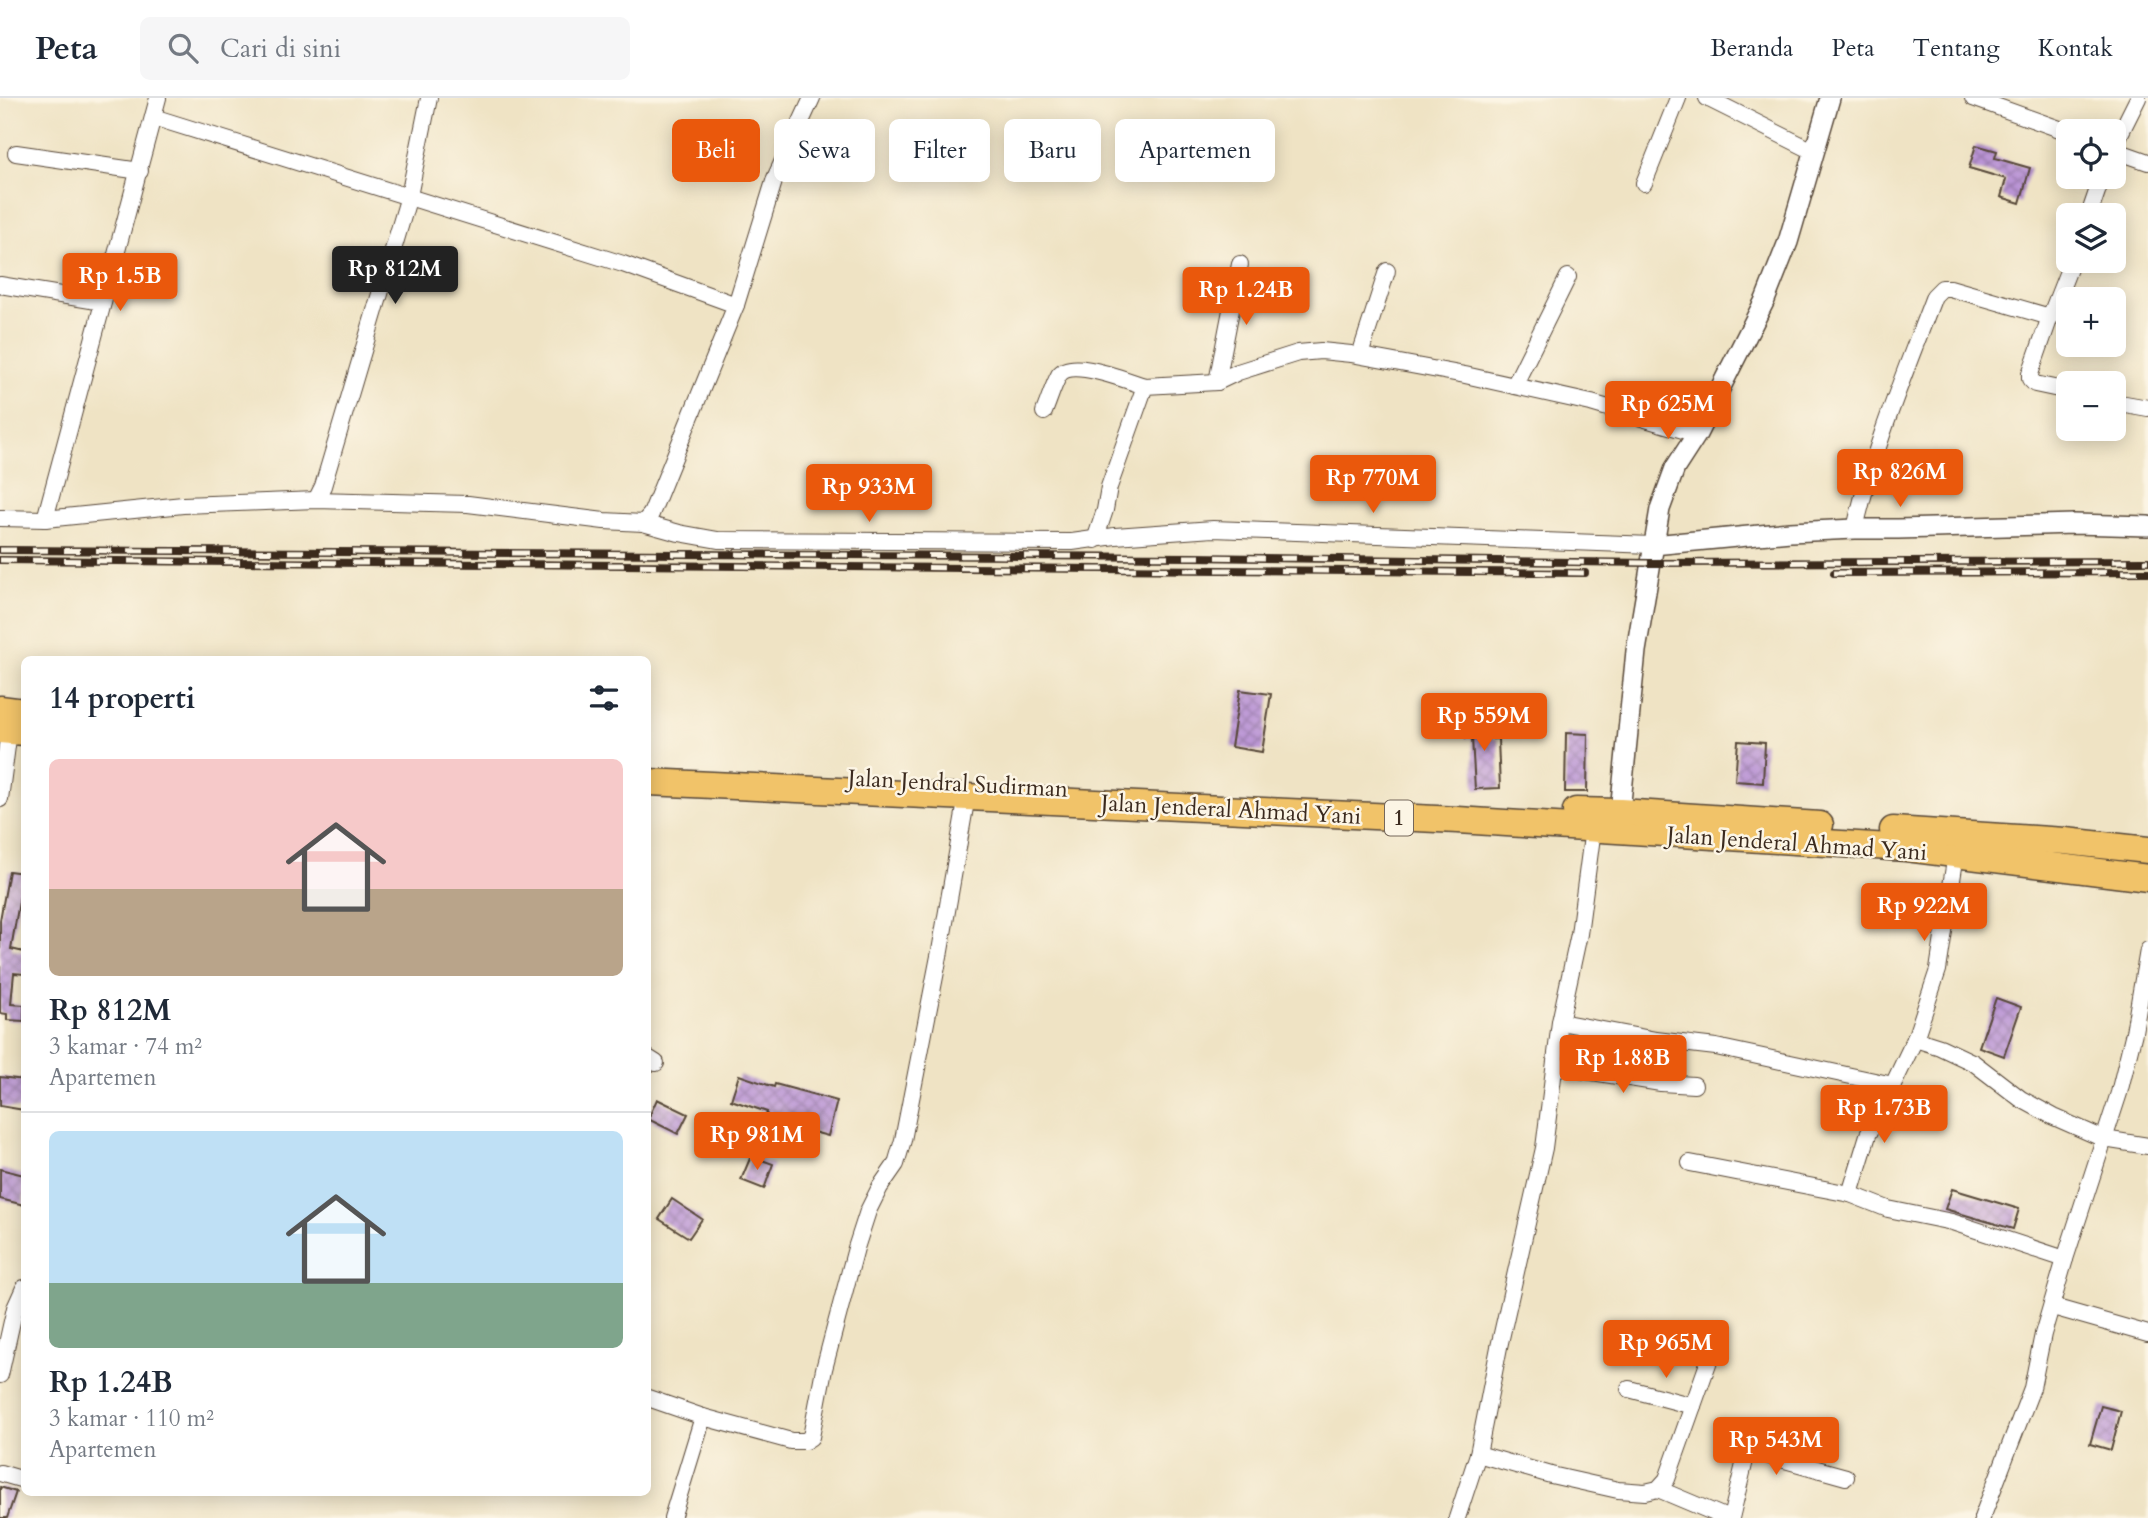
<!DOCTYPE html>
<html lang="id">
<head>
<meta charset="utf-8">
<style>
	body { margin:0; font-family:Cardo,serif; background:#f6f6f7; color:#1f2937; height:100vh; display:flex; flex-direction:column; font-size:26px; white-space:nowrap }
	* { box-sizing:border-box; margin:0 }
	p { font-size:23px; color:#747a83 }
	.icon { flex:none; width:38px; height:38px; fill:none; stroke:currentColor; stroke-width:2; stroke-linecap:round; stroke-linejoin:round }
	.map { position:relative; flex:1; overflow:hidden }
	.drawer { position:absolute; left:21px; top:558px; width:630px; height:840px; display:flex; flex-direction:column; background:#fff; border-radius:10px; box-shadow:0 4px 18px #0003 }
	.drawer>* { flex:none }
	.hud { position:absolute; left:672px; top:21px; width:665px; height:63px; display:flex; gap:14px }
	.fabs { position:absolute; left:2056px; top:21px; display:grid; gap:14px }
	.fabs a { display:grid; place-items:center; width:70px; height:70px; border-radius:10px; background:#fff; box-shadow:0 4px 18px #0003; font-size:35px }
	.price { position:absolute; translate:-50% -60px; padding:0 16px; border-radius:7px; background:#ea580c; color:#fff; font-size:23px; line-height:46px; filter:drop-shadow(0 2px 4px #0008) }
	.price::after { content:''; position:absolute; left:50%; top:42px; width:21px; height:16px; margin-left:-10px; background:inherit; clip-path:polygon(0 0,100% 0,50% 100%) }
	.price.active { background:#222; color:#fff }
	ul { padding:0; list-style:none }
	li { display:grid; align-content:center; gap:14px; height:371px; padding:0 28px }
	li+li { border-top:2px solid #e0e1e3 }
	li span { display:grid; place-items:center; height:217px; border-radius:10px; color:#555 }
	li>.icon { margin-inline-start:auto }
	span .icon { width:126px; height:126px; fill:#fffc; stroke-width:1 }
	li b { font-size:30px }
	h2 { display:flex; justify-content:space-between; align-items:center; height:84px; padding:0 28px; font-size:30px }
	.tag { padding:0 24px; border-radius:10px; background:#fff; box-shadow:0 4px 18px #0003; font-size:24px; line-height:63px }
	.tag.active { background:#ea580c; color:#fff }
	header { display:flex; align-items:center; gap:42px; box-sizing:border-box; height:98px; padding:0 35px; background:#fff; border-bottom:2px solid #e0e1e3 }
	header strong { font-size:33px }
	nav { display:flex; gap:38px; margin-inline-start:auto; font-size:24px }
	.search { width:490px; height:63px; background:#f6f6f7; display:flex; align-items:center; gap:18px; box-sizing:border-box; padding:0 24px; border-radius:10px; color:#747a83; font-size:26px }
	.map>svg:first-child { display:block }
	.building { fill:url(#building-cross-hatch) }
	.lines { fill:none; stroke-linecap:round; stroke-linejoin:round }
	.minor-casing { stroke:#564637; stroke-width:18 }
	.tertiary-casing { stroke:#564637; stroke-width:22 }
	.trunk-casing { stroke:#564637; stroke-width:29 }
	.minor { stroke:#fff; stroke-width:16 }
	.tertiary { stroke:#fff; stroke-width:19 }
	.trunk { stroke:#f1c369; stroke-width:26 }
	.rail-casing { stroke:#3b2a1e; stroke-width:8 }
	.rail { stroke:#fcf5e5; stroke-width:5; stroke-dasharray:16; stroke-linecap:butt }
	.labels { text-anchor:middle; stroke-width:5; stroke-linejoin:round; paint-order:stroke }
	.shield { fill:#fcf5e5; stroke:#75675a; stroke-width:2 }
	.shield-label { font-size:21px; font-weight:bold; fill:#3b2a1e }
	.street-label { font-size:23px; fill:#3b2a1e; stroke:#fcf5e5 }
</style>
</head>
<body>
<header>
<strong>Peta</strong>
<div class="search"><svg class="icon" aria-label="search" viewBox="0 0 24 24"><circle cx="10" cy="10" r="6"/><path d="M15 15l6 6"/></svg>Cari di sini</div>
<nav><a>Beranda</a><a>Peta</a><a>Tentang</a><a>Kontak</a></nav>
</header>
<div class="map">
<svg width="2148" height="1420" viewBox="0 0 2148 1420">
	<defs>
		<pattern id="building-cross-hatch" width="8" height="8" patternUnits="userSpaceOnUse" patternTransform="scale(1.75)"><rect width="8" height="8" fill="#ba94d5"/><path d="M0 0l8 8M0 8l8-8" fill="none" stroke="#9879ac"/></pattern>
	</defs>
	<rect width="100%" height="100%" fill="#fcf5e5"/>
	<filter id="ink" filterUnits="userSpaceOnUse"><feTurbulence type="fractalNoise" baseFrequency=".0143" numOctaves="2"/><feDisplacementMap in="SourceGraphic" scale="14" xChannelSelector="R" yChannelSelector="G"/><feConvolveMatrix kernelMatrix="1 2 1 2 8 2 1 2 1" color-interpolation-filters="sRGB"/></filter>
	<filter id="wash" filterUnits="userSpaceOnUse"><feTurbulence type="fractalNoise" baseFrequency=".00686" numOctaves="4" result="noise"/><feDisplacementMap in="SourceGraphic" scale="28" xChannelSelector="R" yChannelSelector="G"/><feGaussianBlur stdDeviation="1.57" result="paint"/><feColorMatrix in="noise" values="0 0 0 0 0 0 0 0 0 0 0 0 0 0 0 0 0 1.4 0 .05"/><feComposite in="paint" operator="in"/></filter>
	<g filter="url(#wash)">
		<rect width="100%" height="100%" fill="#efe3c4"/>
		<g id="blocks">
			<g class="building">
				<path d="M1976 47 1997 53 1995 60 2030 70 2020 105 2001 99 2006 81 1969 70Z"/>
				<path d="M1240 592 1271 596 1262 654 1231 649Z"/>
				<path d="M1492 620 1493 641H1498L1500 690 1475 691 1472 640H1466L1465 622Z"/>
				<path d="M1566 635 1588 636 1587 694H1565Z"/>
				<path d="M1738 643 1765 645 1763 685 1735 683Z"/>
				<path d="M9 773 24 775 11 851 24 854V876L14 875 11 906 24 907V923L7 922V916L0 915V822Z"/>
				<path d="M1996 900 2021 909 2004 958 1979 949Z"/>
				<path d="M739 977 774 989 775 986 837 1003 828 1038 765 1021 767 1014 731 1002Z"/>
				<path d="M0 979 24 982V1012L0 1008Z"/>
				<path d="M657 1001 688 1016 678 1036 648 1021Z"/>
				<path d="M751 1058 773 1066 764 1091 741 1082Z"/>
				<path d="M0 1071 24 1077V1107L0 1101Z"/>
				<path d="M1952 1091 2019 1111 2013 1131 1945 1111Z"/>
				<path d="M672 1101 702 1121 689 1140 659 1121Z"/>
				<path d="M2101 1308 2121 1313 2111 1352 2090 1346Z"/>
				<path d="M0 1389 16 1394 7 1420H0Z"/>
			</g>
		</g>
	</g>
	<g filter="url(#ink)">
		<use href="#blocks" fill-opacity="0" stroke="#564637" stroke-width="2"/>
		<g class="lines">
			<g class="minor-casing">
				<g id="minor">
					<path d="M1707 0 1815 54"/>
					<path d="M1973 0 2068 34"/>
					<path d="M153 19 623 166 736 207 775 80 812 0"/>
					<path d="M2114 48 2138 0"/>
					<path d="M2114 52 2148 64"/>
					<path d="M16 55 140 73"/>
					<path d="M1644 85 1678 0"/>
					<path d="M2089 117 2102 79"/>
					<path d="M0 187 103 204"/>
					<path d="M2050 219 2030 276V281L2035 286 2068 293"/>
					<path d="M1360 257 1387 173"/>
					<path d="M1217 284 1240 166"/>
					<path d="M1514 288 1568 179"/>
					<path d="M2114 304 2148 310"/>
					<path d="M1044 314C1049 302 1053 288 1059 277 1071 259 1127 283 1145 288"/>
					<path d="M316 402 323 388 409 98 429 0"/>
					<path d="M0 420 45 421 183 407 316 402 468 406 604 423 643 425 679 435 718 442 1072 444 1115 438 1213 431 1653 447"/>
					<path d="M45 421 158 0"/>
					<path d="M643 425 651 416 736 207"/>
					<path d="M1855 431C1873 350 1905 275 1934 198L1942 190H1950L2050 219 2072 163"/>
					<path d="M1095 442 1105 412 1109 389 1145 288 1217 284 1238 274 1298 255 1321 253 1351 256 1465 277 1591 305 1697 336"/>
					<path d="M0 701 9 633"/>
					<path d="M1560 924 1656 942 1716 949 1893 987 1915 941 1940 949 1974 965 2021 1001 2054 1019 2104 1041 2148 1048"/>
					<path d="M1915 941 1938 872 1956 756"/>
					<path d="M648 960 656 965"/>
					<path d="M1555 968 1661 985 1694 987"/>
					<path d="M1690 1065 1850 1096 1888 1111 1952 1124 2065 1161"/>
					<path d="M1850 1096 1868 1037 1893 987"/>
					<path d="M2053 1209 2148 1236"/>
					<path d="M0 1277 15 1210 24 1190"/>
					<path d="M1629 1291 1693 1308"/>
					<path d="M648 1300 703 1319 791 1343H805L811 1339 824 1271 856 1150 868 1113 880 1089 896 1066 903 1042 940 853 967 698"/>
					<path d="M1478 1356 1551 1377 1618 1392 1645 1394 1658 1391 1667 1381 1717 1240"/>
					<path d="M0 1375 24 1382"/>
					<path d="M1658 1391 1727 1420"/>
					<path d="M672 1420 703 1319"/>
					<path d="M1457 1420 1478 1356 1499 1249 1544 1050 1560 924 1579 836 1593 731"/>
					<path d="M1731 1420 1747 1354 1752 1353 1846 1379"/>
					<path d="M1982 1420 2032 1290 2043 1236 2065 1161 2119 995 2134 934 2148 852"/>
				</g>
			</g>
			<g class="tertiary-casing">
				<g id="tertiary">
					<path d="M1653 447 1790 434 1855 431H1898L2074 426 2148 428"/>
					<path d="M1620 714 1636 553 1660 411 1675 370 1697 336 1765 202 1788 144 1830 0"/>
				</g>
			</g>
			<g class="trunk-casing">
				<g id="trunk">
					<path d="M0 611 24 614"/>
					<path d="M0 632 24 634"/>
					<path d="M648 684 1458 722 1906 750 2148 780"/>
					<path d="M1576 713 1620 714 1820 727"/>
					<path d="M1893 732 2065 743 2148 752"/>
				</g>
			</g>
			<use href="#minor" class="minor"/>
			<use href="#tertiary" class="tertiary"/>
			<use href="#trunk" class="trunk"/>
			<g class="rail-casing">
				<g id="rail">
					<path d="M0 452 1193 459 1650 465 2148 463"/>
					<path d="M0 462 1585 475"/>
					<path d="M1834 475 2148 474"/>
				</g>
			</g>
			<use href="#rail" class="rail"/>
		</g>
	</g>
	<g class="labels">
		<rect class="shield" x="1385" y="702.5" width="28" height="35" rx="5"/>
		<g class="shield-label">
			<text x="1399" y="727">1</text>
		</g>
		<g class="street-label">
			<text transform="translate(958 685) rotate(3)" y="8">Jalan Jendral Sudirman</text>
			<text transform="translate(1231 711) rotate(3)" y="8">Jalan Jenderal Ahmad Yani</text>
			<text transform="translate(1797 745) rotate(4)" y="8">Jalan Jenderal Ahmad Yani</text>
		</g>
	</g>
</svg>
<div class="fabs">
<a><svg class="icon" aria-label="locate" viewBox="0 0 24 24"><circle cx="12" cy="12" r="6"/><path d="M12 2v4M12 18v4M2 12h4M18 12h4"/></svg></a>
<a><svg class="icon" aria-label="layers" viewBox="0 0 24 24"><path d="M12 4l9 5-9 5-9-5zM3 14l9 5 9-5"/></svg></a>
<a>+</a>
<a>−</a>
</div>
<b class="price active" style="left:395px;top:208px">Rp 812M</b>
<b class="price" style="left:120px;top:215px">Rp 1.5B</b>
<b class="price" style="left:1246px;top:229px">Rp 1.24B</b>
<b class="price" style="left:1668px;top:343px">Rp 625M</b>
<b class="price" style="left:1900px;top:411px">Rp 826M</b>
<b class="price" style="left:1373px;top:417px">Rp 770M</b>
<b class="price" style="left:869px;top:426px">Rp 933M</b>
<b class="price" style="left:1484px;top:655px">Rp 559M</b>
<b class="price" style="left:1924px;top:845px">Rp 922M</b>
<b class="price" style="left:1623px;top:997px">Rp 1.88B</b>
<b class="price" style="left:1884px;top:1047px">Rp 1.73B</b>
<b class="price" style="left:757px;top:1074px">Rp 981M</b>
<b class="price" style="left:1666px;top:1282px">Rp 965M</b>
<b class="price" style="left:1776px;top:1379px">Rp 543M</b>
<div class="hud">
<a class="tag active">Beli</a>
<a class="tag">Sewa</a>
<a class="tag">Filter</a>
<a class="tag">Baru</a>
<a class="tag">Apartemen</a>
</div>
<section class="drawer">
<h2>14 properti<svg class="icon" aria-label="filters" viewBox="0 0 24 24"><path d="M4 7h16M4 17h16"/><circle cx="9" cy="7" r="2"/><circle cx="15" cy="17" r="2"/></svg></h2>
<ul>
<li><span style="background:linear-gradient(#f6c9c9 60%,#b9a48a 0)"><svg class="icon" aria-label="home" viewBox="0 0 24 24"><path d="M3 11l9-7 9 7M6 9v11h12V9"/></svg></span><div><b>Rp 812M</b><p>3 kamar · 74 m²</p><p>Apartemen</p></div></li>
<li><span style="background:linear-gradient(#bfe0f5 70%,#7fa58c 0)"><svg class="icon" aria-label="home" viewBox="0 0 24 24"><path d="M3 11l9-7 9 7M6 9v11h12V9"/></svg></span><div><b>Rp 1.24B</b><p>3 kamar · 110 m²</p><p>Apartemen</p></div></li>
</ul>
</section>
</div>
</body>
</html>
